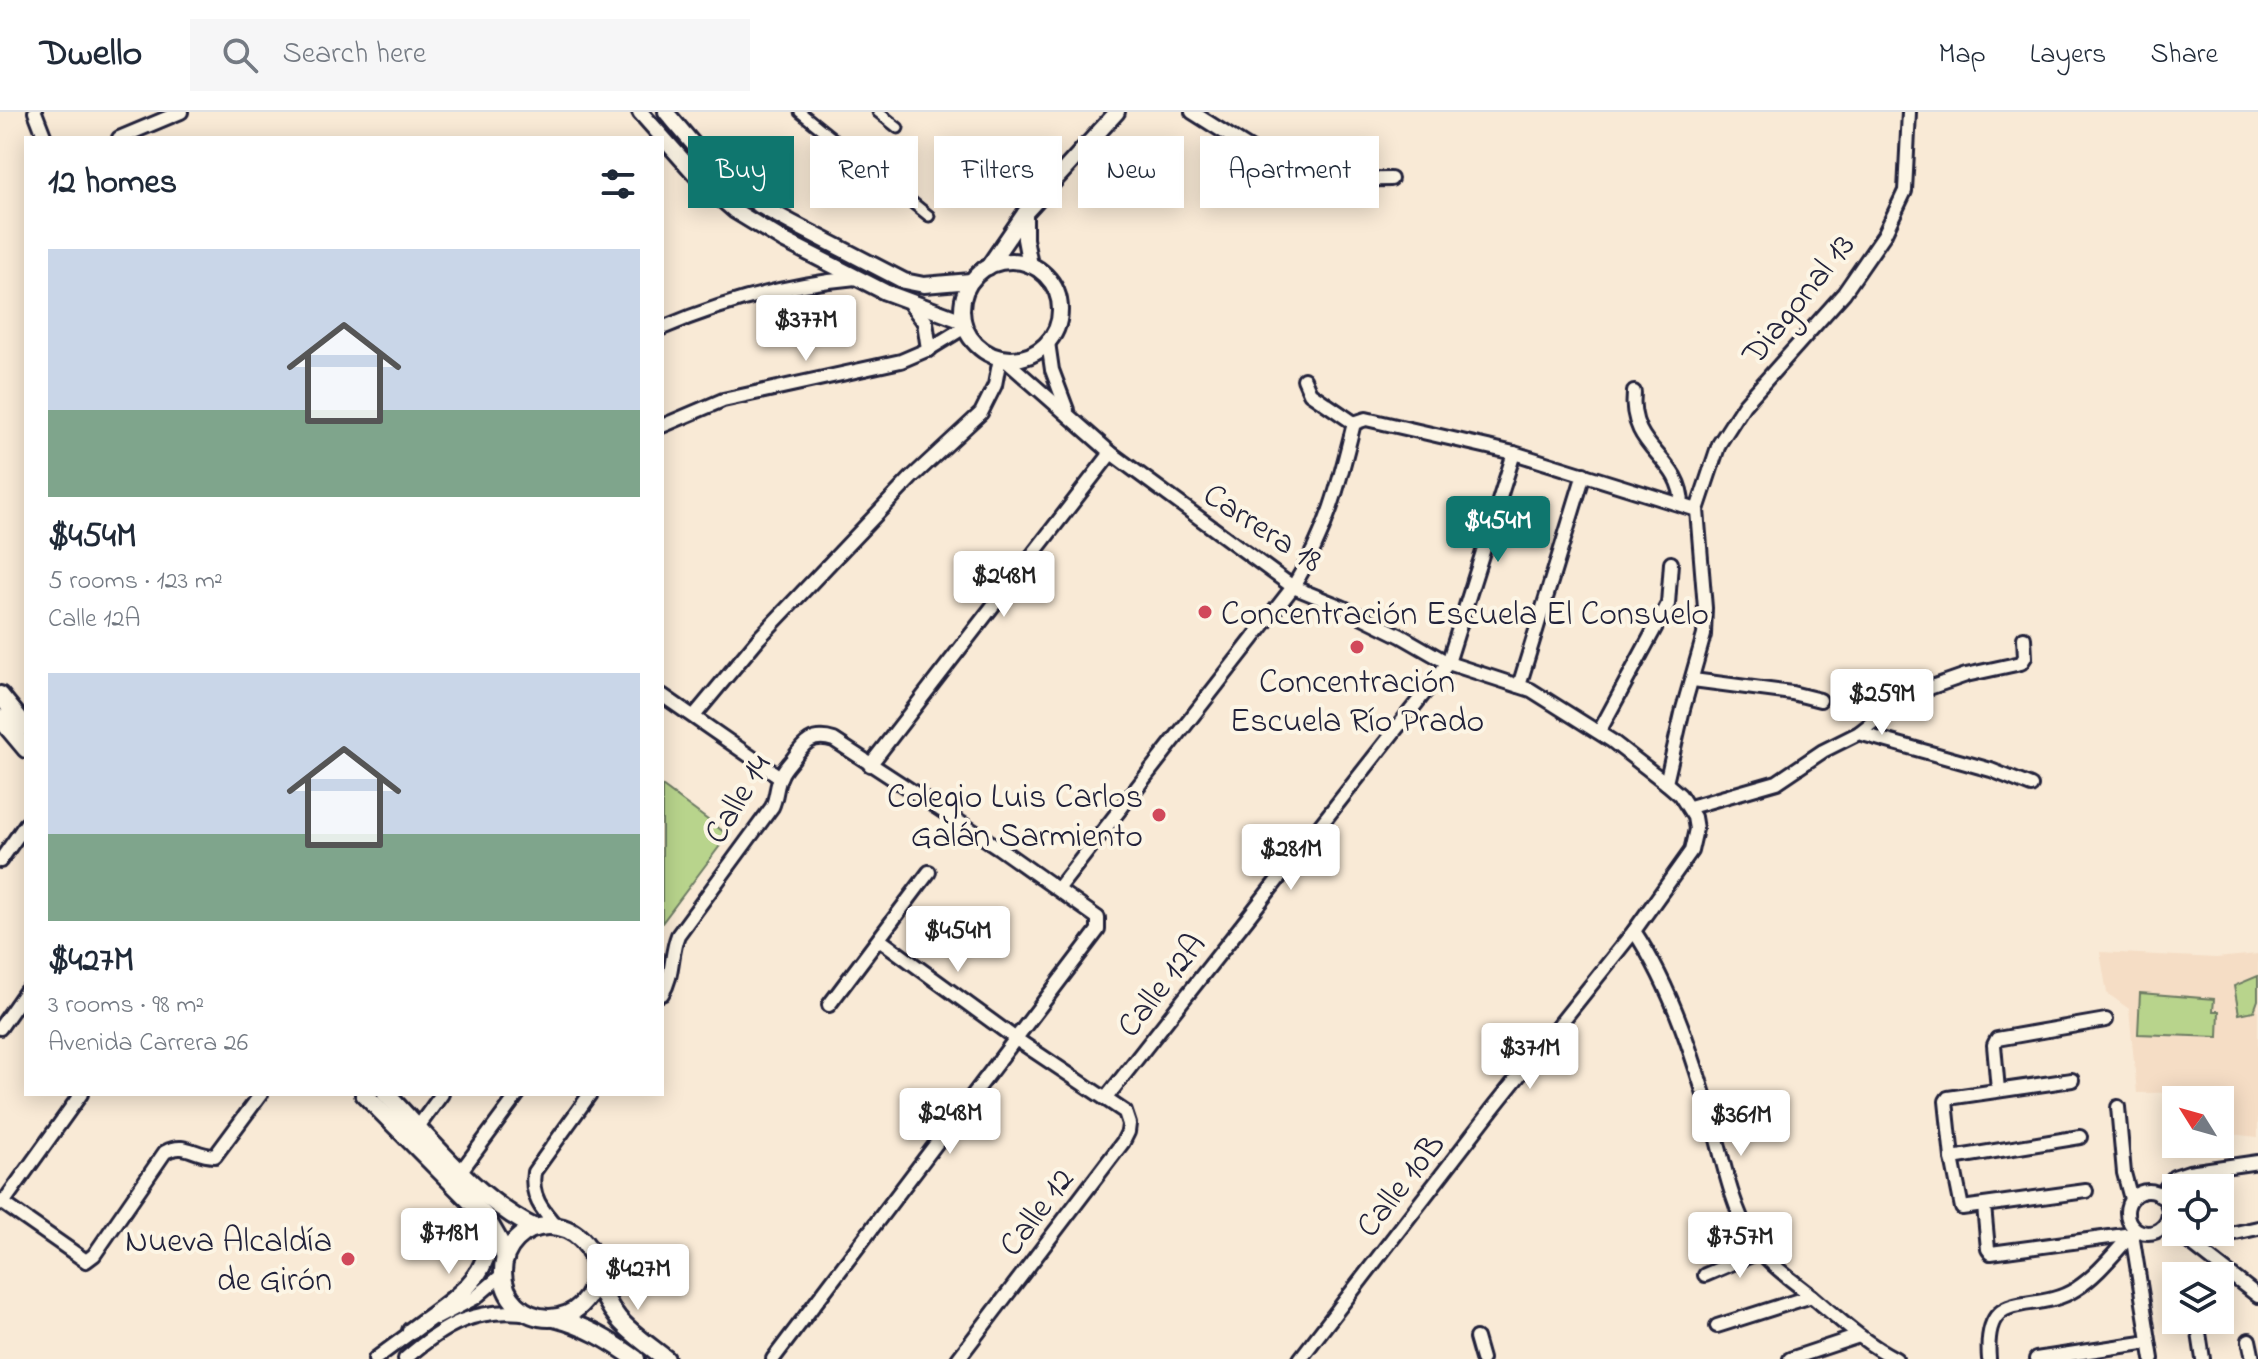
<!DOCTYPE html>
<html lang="en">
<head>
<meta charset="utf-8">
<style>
	body { margin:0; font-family:"Indie Flower",sans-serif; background:#f6f6f7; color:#1f2937; height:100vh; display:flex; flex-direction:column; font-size:30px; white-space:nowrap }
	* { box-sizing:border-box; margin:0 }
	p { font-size:26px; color:#747a83 }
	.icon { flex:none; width:44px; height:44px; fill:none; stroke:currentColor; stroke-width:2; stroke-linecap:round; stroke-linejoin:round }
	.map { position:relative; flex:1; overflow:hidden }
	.drawer { position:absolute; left:24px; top:24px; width:640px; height:960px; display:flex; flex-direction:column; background:#fff; border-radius:0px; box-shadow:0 4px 20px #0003 }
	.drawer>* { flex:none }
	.guide { position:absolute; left:688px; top:24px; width:760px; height:72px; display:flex; gap:16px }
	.needle { width:52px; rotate:307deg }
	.tools { position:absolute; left:2162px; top:974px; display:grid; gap:16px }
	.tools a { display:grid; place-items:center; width:72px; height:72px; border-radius:0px; background:#fff; box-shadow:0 4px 20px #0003; font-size:40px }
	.price { position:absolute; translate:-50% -68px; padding:0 18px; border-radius:8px; background:#fff; color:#222; font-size:26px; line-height:52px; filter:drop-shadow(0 2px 4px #0008) }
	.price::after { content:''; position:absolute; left:50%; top:48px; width:24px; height:18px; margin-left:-12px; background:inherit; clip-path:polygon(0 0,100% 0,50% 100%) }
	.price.active { background:#0f766e; color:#fff }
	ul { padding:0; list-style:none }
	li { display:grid; align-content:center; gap:16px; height:424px; padding:0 24px }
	li span { display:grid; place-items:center; height:248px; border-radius:0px; color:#555 }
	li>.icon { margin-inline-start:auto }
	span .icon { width:144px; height:144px; fill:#fffc; stroke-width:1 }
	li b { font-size:34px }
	h2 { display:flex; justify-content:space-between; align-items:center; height:96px; padding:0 24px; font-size:34px }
	.chip { padding:0 28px; border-radius:0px; background:#fff; box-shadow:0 4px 20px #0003; font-size:28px; line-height:72px }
	.chip.active { background:#0f766e; color:#fff }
	header { display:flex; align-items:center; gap:48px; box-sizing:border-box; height:112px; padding:0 40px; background:#fff; border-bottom:2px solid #e0e1e3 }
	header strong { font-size:38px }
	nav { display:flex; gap:44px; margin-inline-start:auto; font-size:28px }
	.search { width:560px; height:72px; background:#f6f6f7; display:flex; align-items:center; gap:20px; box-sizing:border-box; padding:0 28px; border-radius:0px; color:#747a83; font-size:30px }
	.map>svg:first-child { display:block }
	.built { fill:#f5ddc5 }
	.green { fill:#b8d48c; stroke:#6d7b64; stroke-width:2 }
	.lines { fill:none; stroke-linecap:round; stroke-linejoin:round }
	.pedestrian-casing { stroke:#22223b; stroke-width:15 }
	.minor-casing { stroke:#22223b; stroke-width:18 }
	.tertiary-casing { stroke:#22223b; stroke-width:20 }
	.secondary-casing { stroke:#22223b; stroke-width:22 }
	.pedestrian { stroke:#fcf5e5; stroke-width:9 }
	.minor { stroke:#fcf5e5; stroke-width:12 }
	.tertiary { stroke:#fcf5e5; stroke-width:14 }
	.secondary { stroke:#fcf5e5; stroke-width:16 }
	.poi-dot { fill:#d1495b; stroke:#fcf5e5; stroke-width:3 }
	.labels { text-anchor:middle; stroke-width:8; stroke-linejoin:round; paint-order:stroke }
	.street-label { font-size:34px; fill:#22223b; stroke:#fcf5e5 }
	.poi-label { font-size:34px; fill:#22223b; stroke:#fcf5e5; text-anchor:end }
</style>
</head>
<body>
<header>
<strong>Dwello</strong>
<div class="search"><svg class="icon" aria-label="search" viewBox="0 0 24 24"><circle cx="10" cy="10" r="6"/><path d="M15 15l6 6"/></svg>Search here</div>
<nav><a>Map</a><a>Layers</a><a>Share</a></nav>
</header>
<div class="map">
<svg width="2258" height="1247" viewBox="0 0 2258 1247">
	<rect width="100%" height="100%" fill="#f9ead6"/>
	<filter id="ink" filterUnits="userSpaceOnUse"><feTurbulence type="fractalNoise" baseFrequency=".0125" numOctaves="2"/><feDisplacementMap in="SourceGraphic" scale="16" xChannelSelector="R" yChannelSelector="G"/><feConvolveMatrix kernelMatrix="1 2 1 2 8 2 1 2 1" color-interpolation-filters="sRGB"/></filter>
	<g filter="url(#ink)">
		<path class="built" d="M2100 840 2216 846 2258 842V1025L2220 1021V988H2213L2212 980 2137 981 2129 897 2107 881Z"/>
		<g class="green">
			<path d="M662 674 728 723 662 811Z"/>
			<path d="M2258 864V888L2254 899 2239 902 2234 874Z"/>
			<path d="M2140 881 2214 887 2213 899H2219L2218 925 2138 922Z"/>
		</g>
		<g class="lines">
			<g class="pedestrian-casing">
				<g id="pedestrian">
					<path d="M800 0 929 104"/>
					<path d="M878 0 898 16"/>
				</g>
			</g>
			<g class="minor-casing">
				<g id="minor">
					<path d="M35 0 45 26"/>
					<path d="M1192 0 1284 58 1326 68 1391 67"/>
					<path d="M119 26 181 0"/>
					<path d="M662 216C723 190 790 172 856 166"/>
					<path d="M1048 230 1052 258 1067 298"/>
					<path d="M1003 246 1111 341 1293 475 1342 495 1401 524 1448 551 1531 578 1612 629 1666 671 1680 683 1694 705 1696 717 1691 739 1634 819 1493 996 1300 1247"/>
					<path d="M1304 267 1310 281 1354 311"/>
					<path d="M1634 280C1628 339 1681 343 1682 393"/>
					<path d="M1354 311 1366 307 1514 341 1697 398"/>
					<path d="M662 314 723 288 901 249 929 237 965 215"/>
					<path d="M1693 568 1792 581 1820 588"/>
					<path d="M1519 574 1584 362"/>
					<path d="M662 583 780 665"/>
					<path d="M694 604 759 526 911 366 981 301 995 273 1000 246"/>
					<path d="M1599 620 1668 492 1671 451"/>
					<path d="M1859 621 1991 658 2031 674"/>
					<path d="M870 653 1111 341"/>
					<path d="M1666 671 1683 597 1704 523 1705 496 1697 398 1719 332 1744 293 1844 181 1884 123 1905 79 1909 0"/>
					<path d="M1690 695 1777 670 1823 639 1859 621 1906 584 1966 563 2021 551 2025 545 2024 526"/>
					<path d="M0 749 26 712"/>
					<path d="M1058 777 1293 475C1327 420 1339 373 1354 311"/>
					<path d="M1634 819C1674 879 1694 948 1714 1016 1724 1053 1732 1093 1751 1126 1766 1151 1791 1167 1813 1185 1839 1207 1864 1231 1896 1247"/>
					<path d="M879 827 1016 927 1125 1000 1129 1012 1128 1020 1123 1030 958 1247"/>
					<path d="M662 882C674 863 670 843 678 823L772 695C777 685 776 673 781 664 783 658 788 653 792 648 804 631 812 621 834 628L999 736 1098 806V818L773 1247"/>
					<path d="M829 893 929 760"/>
					<path d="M0 916 26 879"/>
					<path d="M2072 968 1948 986 1946 989 1952 1046 1962 1096 2086 1079"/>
					<path d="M1998 978 1994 933 1997 927 2106 908"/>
					<path d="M1106 986 1448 551 1514 341"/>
					<path d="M2118 995 2124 1061 2131 1087"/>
					<path d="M418 1015 442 982"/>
					<path d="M1952 1046 2080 1025"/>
					<path d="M461 1059 518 982"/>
					<circle cx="2148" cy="1100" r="21"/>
					<path d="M2160 1084 2174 1065 2189 1060 2258 1050"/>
					<path d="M0 1089 86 1149 94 1143 165 1040C187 1029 193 1044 215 1044L261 982"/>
					<path d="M3 1091 81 982"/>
					<path d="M1984 1094 1988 1137 1991 1141 2132 1122 2152 1247"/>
					<path d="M557 1115C542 1098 530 1084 534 1060L590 982"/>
					<path d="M2176 1120 2258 1184"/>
					<path d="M2190 1131 2258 1116"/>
					<path d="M1705 1163 1761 1139"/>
					<path d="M437 1206 475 1186 503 1162"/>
					<path d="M2197 1208 2203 1247"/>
					<path d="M1717 1214 1812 1184"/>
					<path d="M1476 1226 1482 1247"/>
					<path d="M2249 1228 2253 1247"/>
					<path d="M375 1247 417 1216"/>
					<path d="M405 1247C445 1212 477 1194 531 1202"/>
					<path d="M1790 1247 1859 1224"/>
					<path d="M1989 1247C1983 1171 2033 1205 2076 1177 2098 1163 2116 1139 2134 1120"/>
					<path d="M2036 1247 2149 1230"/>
				</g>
			</g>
			<g class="tertiary-casing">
				<g id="tertiary">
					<path d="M640 0 703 71 735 99 783 128 885 180 963 209"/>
					<path d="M666 0 716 59 759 93 792 111 904 169 924 173 971 169"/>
					<path d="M1025 101V127L1030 153"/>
					<circle cx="1011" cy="198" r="49"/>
					<path d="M988 155 1025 101 1117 0"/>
					<path d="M912 193 925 210 929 237"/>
				</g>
			</g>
			<g class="secondary-casing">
				<g id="secondary">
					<path d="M0 583 26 615"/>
					<path d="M0 606 26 637"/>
					<path d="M364 982 485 1104 501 1132 505 1147"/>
					<path d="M386 982C432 1029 476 1087 535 1116"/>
					<circle cx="549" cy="1160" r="46"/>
					<path d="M595 1162C612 1210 628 1217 666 1247"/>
					<path d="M554 1206C586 1214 609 1228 636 1247"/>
					<path d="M411 1219C446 1192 498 1165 487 1113"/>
				</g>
			</g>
			<use href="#pedestrian" class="pedestrian"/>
			<use href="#minor" class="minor"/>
			<use href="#tertiary" class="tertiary"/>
			<use href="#secondary" class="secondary"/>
		</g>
	</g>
	<g class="poi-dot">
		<circle cx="1205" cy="500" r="8"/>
		<circle cx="1357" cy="535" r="8"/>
		<circle cx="1159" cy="703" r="8"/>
		<circle cx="348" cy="1147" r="8"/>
	</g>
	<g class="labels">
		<g class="street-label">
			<text transform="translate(1797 186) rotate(-51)" y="12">Diagonal 13</text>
			<text transform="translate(1264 414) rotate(33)" y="12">Carrera 18</text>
			<text transform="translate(736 686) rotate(-59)" y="12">Calle 14</text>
			<text transform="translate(1160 872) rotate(-52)" y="12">Calle 12A</text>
			<text transform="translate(1399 1072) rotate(-52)" y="12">Calle 10B</text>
			<text transform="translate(1035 1099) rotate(-53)" y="12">Calle 12</text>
		</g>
		<g class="poi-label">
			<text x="1221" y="512" text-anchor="start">Concentración Escuela El Consuelo</text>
			<text x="1357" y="580" text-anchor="middle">Concentración<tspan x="1357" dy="39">Escuela Río Prado</tspan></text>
			<text x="1143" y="695">Colegio Luis Carlos<tspan x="1143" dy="39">Galán Sarmiento</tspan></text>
			<text x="332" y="1139">Nueva Alcaldía<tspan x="332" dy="39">de Girón</tspan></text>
		</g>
	</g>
</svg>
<div class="tools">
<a><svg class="needle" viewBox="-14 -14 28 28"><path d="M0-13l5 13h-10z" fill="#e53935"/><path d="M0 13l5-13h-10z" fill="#747a83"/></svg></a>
<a><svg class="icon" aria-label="locate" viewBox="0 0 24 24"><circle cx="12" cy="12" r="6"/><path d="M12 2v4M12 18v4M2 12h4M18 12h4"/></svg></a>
<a><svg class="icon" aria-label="layers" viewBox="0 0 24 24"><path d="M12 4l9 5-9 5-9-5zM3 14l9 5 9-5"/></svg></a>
</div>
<b class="price" style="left:806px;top:251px">$377M</b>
<b class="price active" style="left:1498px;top:452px">$454M</b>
<b class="price" style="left:1004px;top:507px">$248M</b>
<b class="price" style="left:1882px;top:625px">$259M</b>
<b class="price" style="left:1291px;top:780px">$281M</b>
<b class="price" style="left:958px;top:862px">$454M</b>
<b class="price" style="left:1530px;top:979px">$371M</b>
<b class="price" style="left:950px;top:1044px">$248M</b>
<b class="price" style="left:1741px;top:1046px">$361M</b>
<b class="price" style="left:449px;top:1164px">$718M</b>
<b class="price" style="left:1740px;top:1168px">$757M</b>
<b class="price" style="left:638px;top:1200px">$427M</b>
<div class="guide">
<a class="chip active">Buy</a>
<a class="chip">Rent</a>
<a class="chip">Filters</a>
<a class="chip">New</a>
<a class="chip">Apartment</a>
</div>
<section class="drawer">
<h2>12 homes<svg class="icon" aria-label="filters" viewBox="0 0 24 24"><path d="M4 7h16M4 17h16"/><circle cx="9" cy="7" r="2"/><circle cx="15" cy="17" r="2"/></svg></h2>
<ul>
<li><span style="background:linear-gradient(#c9d6e8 65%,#7fa58c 0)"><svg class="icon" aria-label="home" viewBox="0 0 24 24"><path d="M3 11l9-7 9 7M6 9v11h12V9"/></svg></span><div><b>$454M</b><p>5 rooms · 123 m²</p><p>Calle 12A</p></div></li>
<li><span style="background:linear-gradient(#c9d6e8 65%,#7fa58c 0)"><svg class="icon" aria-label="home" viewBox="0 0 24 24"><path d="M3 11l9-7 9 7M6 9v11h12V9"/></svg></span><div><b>$427M</b><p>3 rooms · 98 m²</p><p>Avenida Carrera 26</p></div></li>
</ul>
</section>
</div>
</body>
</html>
